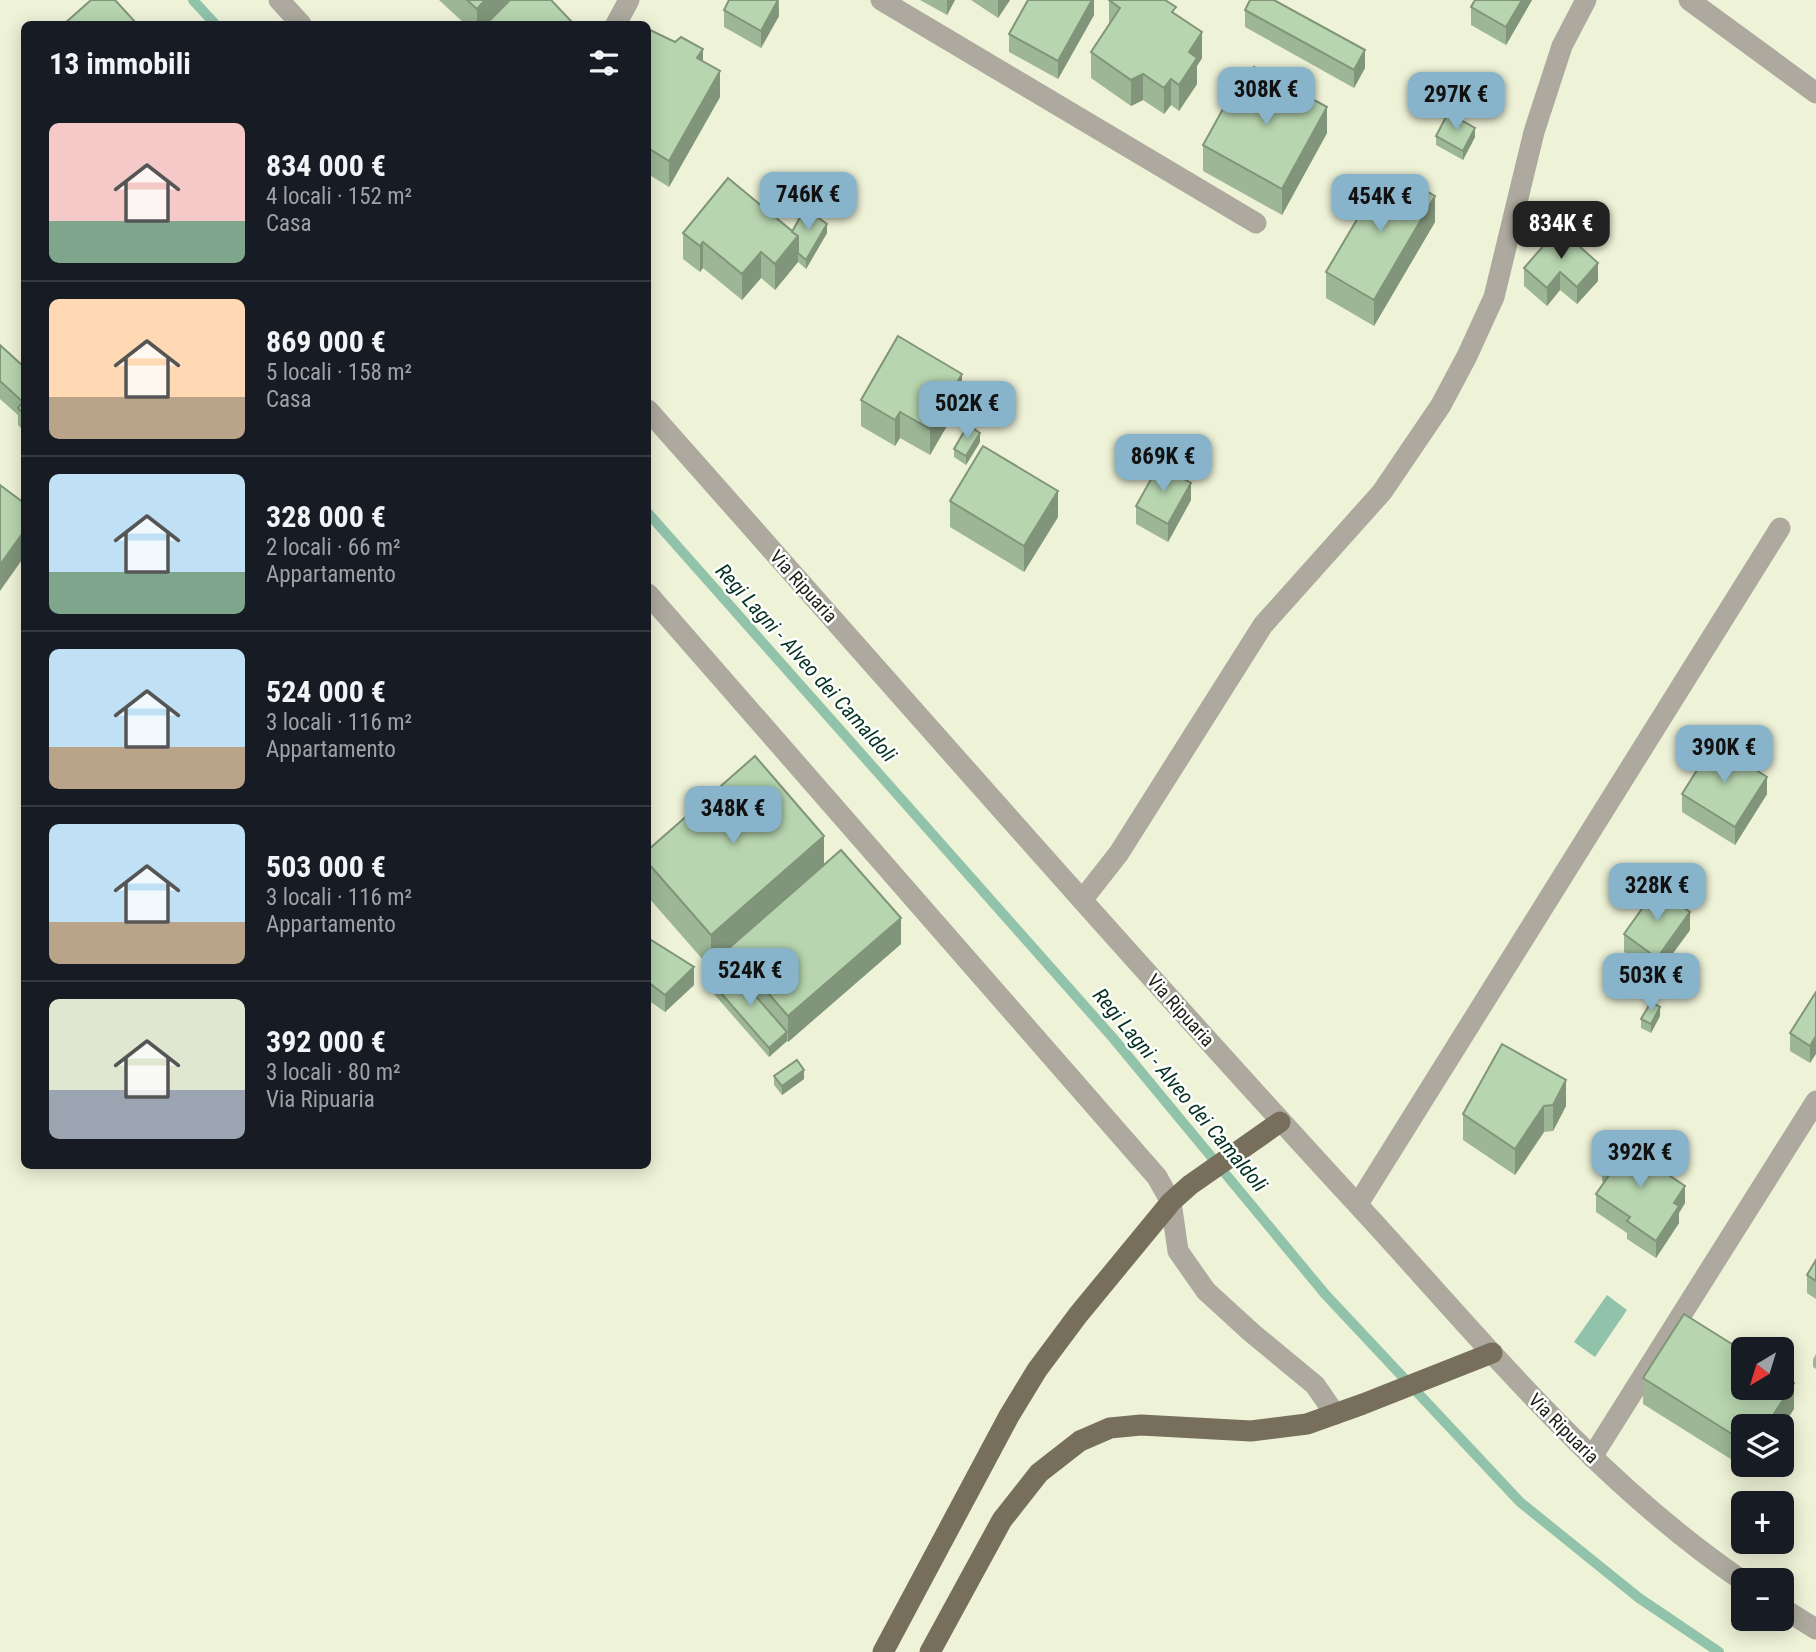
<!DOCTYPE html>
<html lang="it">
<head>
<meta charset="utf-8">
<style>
	body { margin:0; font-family:"Roboto Condensed",sans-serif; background:#20242c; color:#f1f3f6; height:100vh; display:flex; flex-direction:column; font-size:26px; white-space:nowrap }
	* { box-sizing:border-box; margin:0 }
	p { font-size:23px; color:#9ea1a6 }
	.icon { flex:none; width:38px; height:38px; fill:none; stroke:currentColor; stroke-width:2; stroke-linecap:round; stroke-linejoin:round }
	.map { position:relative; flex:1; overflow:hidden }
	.side { position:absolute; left:21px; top:21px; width:630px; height:1148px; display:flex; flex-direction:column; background:#171b24; border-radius:10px; box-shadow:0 4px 18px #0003 }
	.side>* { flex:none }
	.needle { width:46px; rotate:218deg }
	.tools { position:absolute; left:1731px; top:1337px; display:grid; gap:14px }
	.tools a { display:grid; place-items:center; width:63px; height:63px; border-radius:10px; background:#171b24; box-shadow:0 4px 18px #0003; font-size:35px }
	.price { position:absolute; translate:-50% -60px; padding:0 16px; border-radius:14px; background:#88b4cb; color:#111; font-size:23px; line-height:46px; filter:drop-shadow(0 2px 4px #0008) }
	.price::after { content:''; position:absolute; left:50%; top:42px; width:21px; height:16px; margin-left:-10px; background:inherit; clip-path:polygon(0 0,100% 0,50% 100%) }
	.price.active { background:#222; color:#fff }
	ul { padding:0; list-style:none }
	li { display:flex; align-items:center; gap:21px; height:175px; padding:0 28px }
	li+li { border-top:2px solid #363941 }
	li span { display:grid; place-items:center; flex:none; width:196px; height:140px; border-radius:10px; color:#555 }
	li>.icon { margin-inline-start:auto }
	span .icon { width:84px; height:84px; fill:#fffc; stroke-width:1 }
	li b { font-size:30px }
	h2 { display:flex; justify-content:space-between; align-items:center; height:84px; padding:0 28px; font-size:30px }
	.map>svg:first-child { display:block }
	.water { fill:#91c3ab }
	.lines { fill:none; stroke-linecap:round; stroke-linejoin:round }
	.stream { stroke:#91c3ab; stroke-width:10 }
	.minor { stroke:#ada99e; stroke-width:21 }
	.major { stroke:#776f5c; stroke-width:21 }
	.wall { fill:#9db796 }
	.shaded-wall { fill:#80957a }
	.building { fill:#b7d5af; stroke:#80957a; stroke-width:2 }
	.labels { text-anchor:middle; stroke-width:5; stroke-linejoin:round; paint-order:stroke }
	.street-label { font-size:19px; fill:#1e1f15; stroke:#fff }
	.water-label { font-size:21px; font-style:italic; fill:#063222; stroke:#fff }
</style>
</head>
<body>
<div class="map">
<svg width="1816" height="1652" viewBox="0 0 1816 1652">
	<rect width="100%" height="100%" fill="#eef2d7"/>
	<path class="water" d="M1607 1295 1627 1310 1595 1357 1574 1342Z"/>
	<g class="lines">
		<g class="stream">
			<path d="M193 0 215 24"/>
			<path d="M648 513 1113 1038 1325 1294 1520 1502 1639 1598 1719 1652"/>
		</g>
		<g class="minor">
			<path d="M279 0 301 24"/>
			<path d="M881 0 1256 223"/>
			<path d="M1689 0 1816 93"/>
			<path d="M616 24 629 0"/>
			<path d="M648 410C883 675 1117 943 1357 1204 1479 1336 1593 1479 1743 1581"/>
			<path d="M648 594 1157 1177 1171 1202 1178 1251 1206 1291 1252 1333 1315 1385 1335 1414"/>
			<path d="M1083 899 1119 853 1263 625 1382 492 1441 405 1467 356 1494 297 1534 132 1562 46 1586 0"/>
			<path d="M1358 1204 1780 528"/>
			<path d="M1592 1457 1816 1101"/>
			<path d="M1782 1608 1816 1629"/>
		</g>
		<g class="major">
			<path d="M883 1652 1009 1416 1037 1370 1078 1315 1171 1202 1190 1185 1280 1122"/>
			<path d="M930 1652 1002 1520 1039 1473 1080 1441 1110 1428 1141 1425 1251 1431 1307 1424 1363 1404 1492 1353"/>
		</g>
	</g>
	<g class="wall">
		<path d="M439 0H509L496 14 572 24H465Z"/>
		<path d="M779 0V16L761 48 724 27V10Z"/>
		<path d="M920 0H955L947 15Z"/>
		<path d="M971 0H1010L998 18Z"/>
		<path d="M1094 0V15L1058 79 1009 52V34Z"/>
		<path d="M1109 0 1176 14 1202 58 1197 66V84L1179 111 1171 105 1164 114 1143 100 1131 106 1091 78V52L1109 25Z"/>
		<path d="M1475 0H1532L1506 45 1471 25V7Z"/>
		<path d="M1245 10 1365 68 1354 88 1245 27Z"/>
		<path d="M648 35 703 61 720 97 669 187 648 174Z"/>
		<path d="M1327 133 1282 215 1203 171V145Z"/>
		<path d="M1436 136 1475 137 1463 160 1436 145Z"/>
		<path d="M1357 192 1435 222 1374 326 1326 298V272L1358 218Z"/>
		<path d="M792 232 827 233 806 269 798 262 775 290 761 278 742 300 703 268 700 272 683 259V233Z"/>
		<path d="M1598 263V281L1577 304 1560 290 1547 306 1524 286V268Z"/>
		<path d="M0 345 24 367V431L18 425V415L0 399Z"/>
		<path d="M861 400H962L930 455 900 438 895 446 861 426Z"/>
		<path d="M980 442 966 465 954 457V449Z"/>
		<path d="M1191 500 1168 542 1136 524V506Z"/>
		<path d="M950 501 1058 517 1024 572 950 527Z"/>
		<path d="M1682 794H1767L1735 845 1682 812Z"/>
		<path d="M648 850 824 865 901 944 788 1042 787 1041 769 1057 713 993V984L729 970V953L711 969 648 897Z"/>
		<path d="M1690 930 1657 975 1624 952V934Z"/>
		<path d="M648 938 694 985 665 1012 648 1000Z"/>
		<path d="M1816 992 1810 1063 1790 1051V1033Z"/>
		<path d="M1660 1016 1651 1033 1641 1028V1019Z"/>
		<path d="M1502 1044 1566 1106 1553 1131 1544 1132 1515 1175 1463 1140V1114Z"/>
		<path d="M774 1076 804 1079 782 1095 774 1085Z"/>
		<path d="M1602 1163 1685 1203 1679 1213V1223L1656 1258 1627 1239V1233L1596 1212V1194L1604 1183 1602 1181Z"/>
		<path d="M1816 1260V1299L1807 1293V1275Z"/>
		<path d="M1816 1354V1369L1813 1367V1359Z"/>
		<path d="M1643 1378 1794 1409 1743 1426V1465H1758L1753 1473 1643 1404Z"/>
	</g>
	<g class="shaded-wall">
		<path d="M485 0H509L487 24H477V9Z"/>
		<path d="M778 0 779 16 761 48V31Z"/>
		<path d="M947 0H955L947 15Z"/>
		<path d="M998 0H1010L998 18Z"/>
		<path d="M1092 0H1094V15L1058 79V61Z"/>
		<path d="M1522 0H1532L1506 45V27Z"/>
		<path d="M1202 32V58L1197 66V84L1179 111V85L1189 52Z"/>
		<path d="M703 49V75L697 58Z"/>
		<path d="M1365 50V68L1354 88V70Z"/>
		<path d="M720 71V97L669 187V161Z"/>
		<path d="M1143 74V100L1131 106V80Z"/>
		<path d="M1171 79V105L1164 114V88Z"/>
		<path d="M1327 107V133L1282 215V189Z"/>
		<path d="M1475 128V137L1463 160V151Z"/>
		<path d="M1435 196V222L1374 326V300Z"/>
		<path d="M827 224V233L806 269V260Z"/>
		<path d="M798 236V262L775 290V264Z"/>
		<path d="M703 242V268L700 272V246Z"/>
		<path d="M761 252V278L742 300V274Z"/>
		<path d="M1598 263V281L1577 304V287Z"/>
		<path d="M1560 272V290L1547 306V288Z"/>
		<path d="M962 374V400L930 455V429Z"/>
		<path d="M900 412V438L895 446V420Z"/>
		<path d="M980 433V442L966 465V456Z"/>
		<path d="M1191 483V500L1168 542V524Z"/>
		<path d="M1058 491V517L1024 572V546Z"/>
		<path d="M24 531V557L0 591V565Z"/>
		<path d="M1767 777V794L1735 845V827Z"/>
		<path d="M824 836V870L729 948V953L711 969V935Z"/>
		<path d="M1690 912V930L1657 975V958Z"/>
		<path d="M901 918V944L788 1042V1016Z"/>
		<path d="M694 967V985L665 1012V995Z"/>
		<path d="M1660 1007V1016L1651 1033V1024Z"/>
		<path d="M787 1032V1041L769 1057V1048Z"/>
		<path d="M1816 1036V1054L1810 1063V1046Z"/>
		<path d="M804 1070V1079L782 1095V1086Z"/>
		<path d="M1566 1080V1106L1553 1131V1105Z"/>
		<path d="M1544 1106V1132L1515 1175V1149Z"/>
		<path d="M1685 1186V1203L1679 1213V1223L1656 1258V1241L1674 1203Z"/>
		<path d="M1794 1383V1409L1782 1428V1426H1766Z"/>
		<path d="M1753 1465H1758L1753 1473Z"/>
	</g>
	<g class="building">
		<path d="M91 0H115L137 24H64Z"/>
		<path d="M467 0H485L477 9Z"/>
		<path d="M510 0H551L572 22 569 24H486Z"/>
		<path d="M729 0H778L761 31 724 10Z"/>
		<path d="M1028 0H1092L1058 61 1009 34Z"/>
		<path d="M1109 0H1165L1176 7 1172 12 1202 32 1189 52 1197 58 1179 85 1171 79 1164 88 1143 74 1131 80 1091 52 1120 8Z"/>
		<path d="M1250 0H1274L1365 50 1354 70 1245 10Z"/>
		<path d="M1475 0H1522L1506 27 1471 7Z"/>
		<path d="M650 30 675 42 681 37 703 49 697 58 720 71 669 161 648 148V35Z"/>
		<path d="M1254 67 1327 107 1282 189 1203 145 1234 89 1240 93Z"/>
		<path d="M1448 113 1475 128 1463 151 1436 136Z"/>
		<path d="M1367 175 1394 190 1401 176 1435 196 1374 300 1326 272 1369 199 1357 192Z"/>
		<path d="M728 178 798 236 775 264 761 252 742 274 703 242 700 246 683 233Z"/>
		<path d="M805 208 827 224 806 260 798 253V236L792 232Z"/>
		<path d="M1559 228 1598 263 1577 287 1560 272 1547 288 1524 268Z"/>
		<path d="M898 336 962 374 930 429 900 412 895 420 861 400Z"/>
		<path d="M0 345 24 367V414L18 408 23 402 0 381Z"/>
		<path d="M968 425 980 433 966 456 954 449Z"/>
		<path d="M983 446 1058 491 1024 546 950 501Z"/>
		<path d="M1159 465 1191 483 1168 524 1136 506Z"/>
		<path d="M0 485 24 503V531L0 565Z"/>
		<path d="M1714 743 1767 777 1735 827 1682 794Z"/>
		<path d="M755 756 824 836 711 935 648 863V850Z"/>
		<path d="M841 850 901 918 788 1016 729 948Z"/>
		<path d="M1656 889 1690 912 1657 958 1624 934Z"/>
		<path d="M648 938 694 967 665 995 648 982Z"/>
		<path d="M731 968 787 1032 769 1048 713 984Z"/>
		<path d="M1816 992V1036L1810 1046 1790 1033Z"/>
		<path d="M1651 1002 1660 1007 1651 1024 1641 1019Z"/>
		<path d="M1502 1044 1566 1080 1553 1105 1544 1106 1515 1149 1463 1114Z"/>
		<path d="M797 1060 804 1070 782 1086 774 1076Z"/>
		<path d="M1617 1140 1685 1186 1674 1203 1679 1206 1656 1241 1627 1221 1630 1217 1596 1194 1612 1171 1602 1163Z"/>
		<path d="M1816 1260V1281L1807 1275Z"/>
		<path d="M1684 1314 1743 1351V1388H1782V1375L1794 1383 1766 1426H1743V1441L1643 1378Z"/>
	</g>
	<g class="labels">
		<g class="street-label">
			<text transform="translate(804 586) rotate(48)" y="7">Via Ripuaria</text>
			<text transform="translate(1181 1010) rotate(48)" y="7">Via Ripuaria</text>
			<text transform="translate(1564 1428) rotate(45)" y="7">Via Ripuaria</text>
		</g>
		<g class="water-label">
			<text transform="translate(806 663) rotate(48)" y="7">Regi Lagni - Alveo dei Camaldoli</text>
			<text transform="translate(1180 1090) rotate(50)" y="7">Regi Lagni - Alveo dei Camaldoli</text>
		</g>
	</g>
</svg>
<div class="tools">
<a><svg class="needle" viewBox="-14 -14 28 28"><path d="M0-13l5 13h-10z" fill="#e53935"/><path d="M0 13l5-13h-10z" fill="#9ea1a6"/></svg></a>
<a><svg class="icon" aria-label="layers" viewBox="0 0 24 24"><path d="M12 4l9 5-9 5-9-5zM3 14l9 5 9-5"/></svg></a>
<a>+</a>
<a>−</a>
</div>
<b class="price" style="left:1266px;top:127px">308K €</b>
<b class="price" style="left:1456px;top:132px">297K €</b>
<b class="price" style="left:808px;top:232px">746K €</b>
<b class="price" style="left:1380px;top:234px">454K €</b>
<b class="price active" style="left:1561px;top:261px">834K €</b>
<b class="price" style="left:967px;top:441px">502K €</b>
<b class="price" style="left:1163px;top:494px">869K €</b>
<b class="price" style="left:1724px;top:785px">390K €</b>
<b class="price" style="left:733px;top:846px">348K €</b>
<b class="price" style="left:1657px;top:923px">328K €</b>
<b class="price" style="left:750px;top:1008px">524K €</b>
<b class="price" style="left:1651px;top:1013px">503K €</b>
<b class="price" style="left:1640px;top:1190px">392K €</b>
<section class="side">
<h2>13 immobili<svg class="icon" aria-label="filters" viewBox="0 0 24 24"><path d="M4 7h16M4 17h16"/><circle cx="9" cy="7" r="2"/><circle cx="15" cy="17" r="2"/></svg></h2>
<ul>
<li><span style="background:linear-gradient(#f6c9c9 70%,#7fa58c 0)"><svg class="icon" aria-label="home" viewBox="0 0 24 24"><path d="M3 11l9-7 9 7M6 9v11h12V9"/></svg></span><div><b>834 000 €</b><p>4 locali · 152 m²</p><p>Casa</p></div></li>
<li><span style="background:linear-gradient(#ffd9b3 70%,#b9a48a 0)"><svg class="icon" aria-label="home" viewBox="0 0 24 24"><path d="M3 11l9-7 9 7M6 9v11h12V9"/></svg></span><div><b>869 000 €</b><p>5 locali · 158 m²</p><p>Casa</p></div></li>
<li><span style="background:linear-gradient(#bfe0f5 70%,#7fa58c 0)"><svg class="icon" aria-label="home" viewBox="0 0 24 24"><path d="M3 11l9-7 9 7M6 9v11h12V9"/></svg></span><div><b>328 000 €</b><p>2 locali · 66 m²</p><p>Appartamento</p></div></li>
<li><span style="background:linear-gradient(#bfe0f5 70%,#b9a48a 0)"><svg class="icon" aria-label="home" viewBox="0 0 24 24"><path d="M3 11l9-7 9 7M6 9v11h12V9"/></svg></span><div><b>524 000 €</b><p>3 locali · 116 m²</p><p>Appartamento</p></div></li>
<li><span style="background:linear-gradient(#bfe0f5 70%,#b9a48a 0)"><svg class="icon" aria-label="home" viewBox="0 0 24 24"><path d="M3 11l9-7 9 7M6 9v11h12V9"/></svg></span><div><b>503 000 €</b><p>3 locali · 116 m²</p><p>Appartamento</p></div></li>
<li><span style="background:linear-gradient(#dfe7d0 65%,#9aa5b1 0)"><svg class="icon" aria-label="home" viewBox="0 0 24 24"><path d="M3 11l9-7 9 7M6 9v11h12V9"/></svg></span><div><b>392 000 €</b><p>3 locali · 80 m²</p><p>Via Ripuaria</p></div></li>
</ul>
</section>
</div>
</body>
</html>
